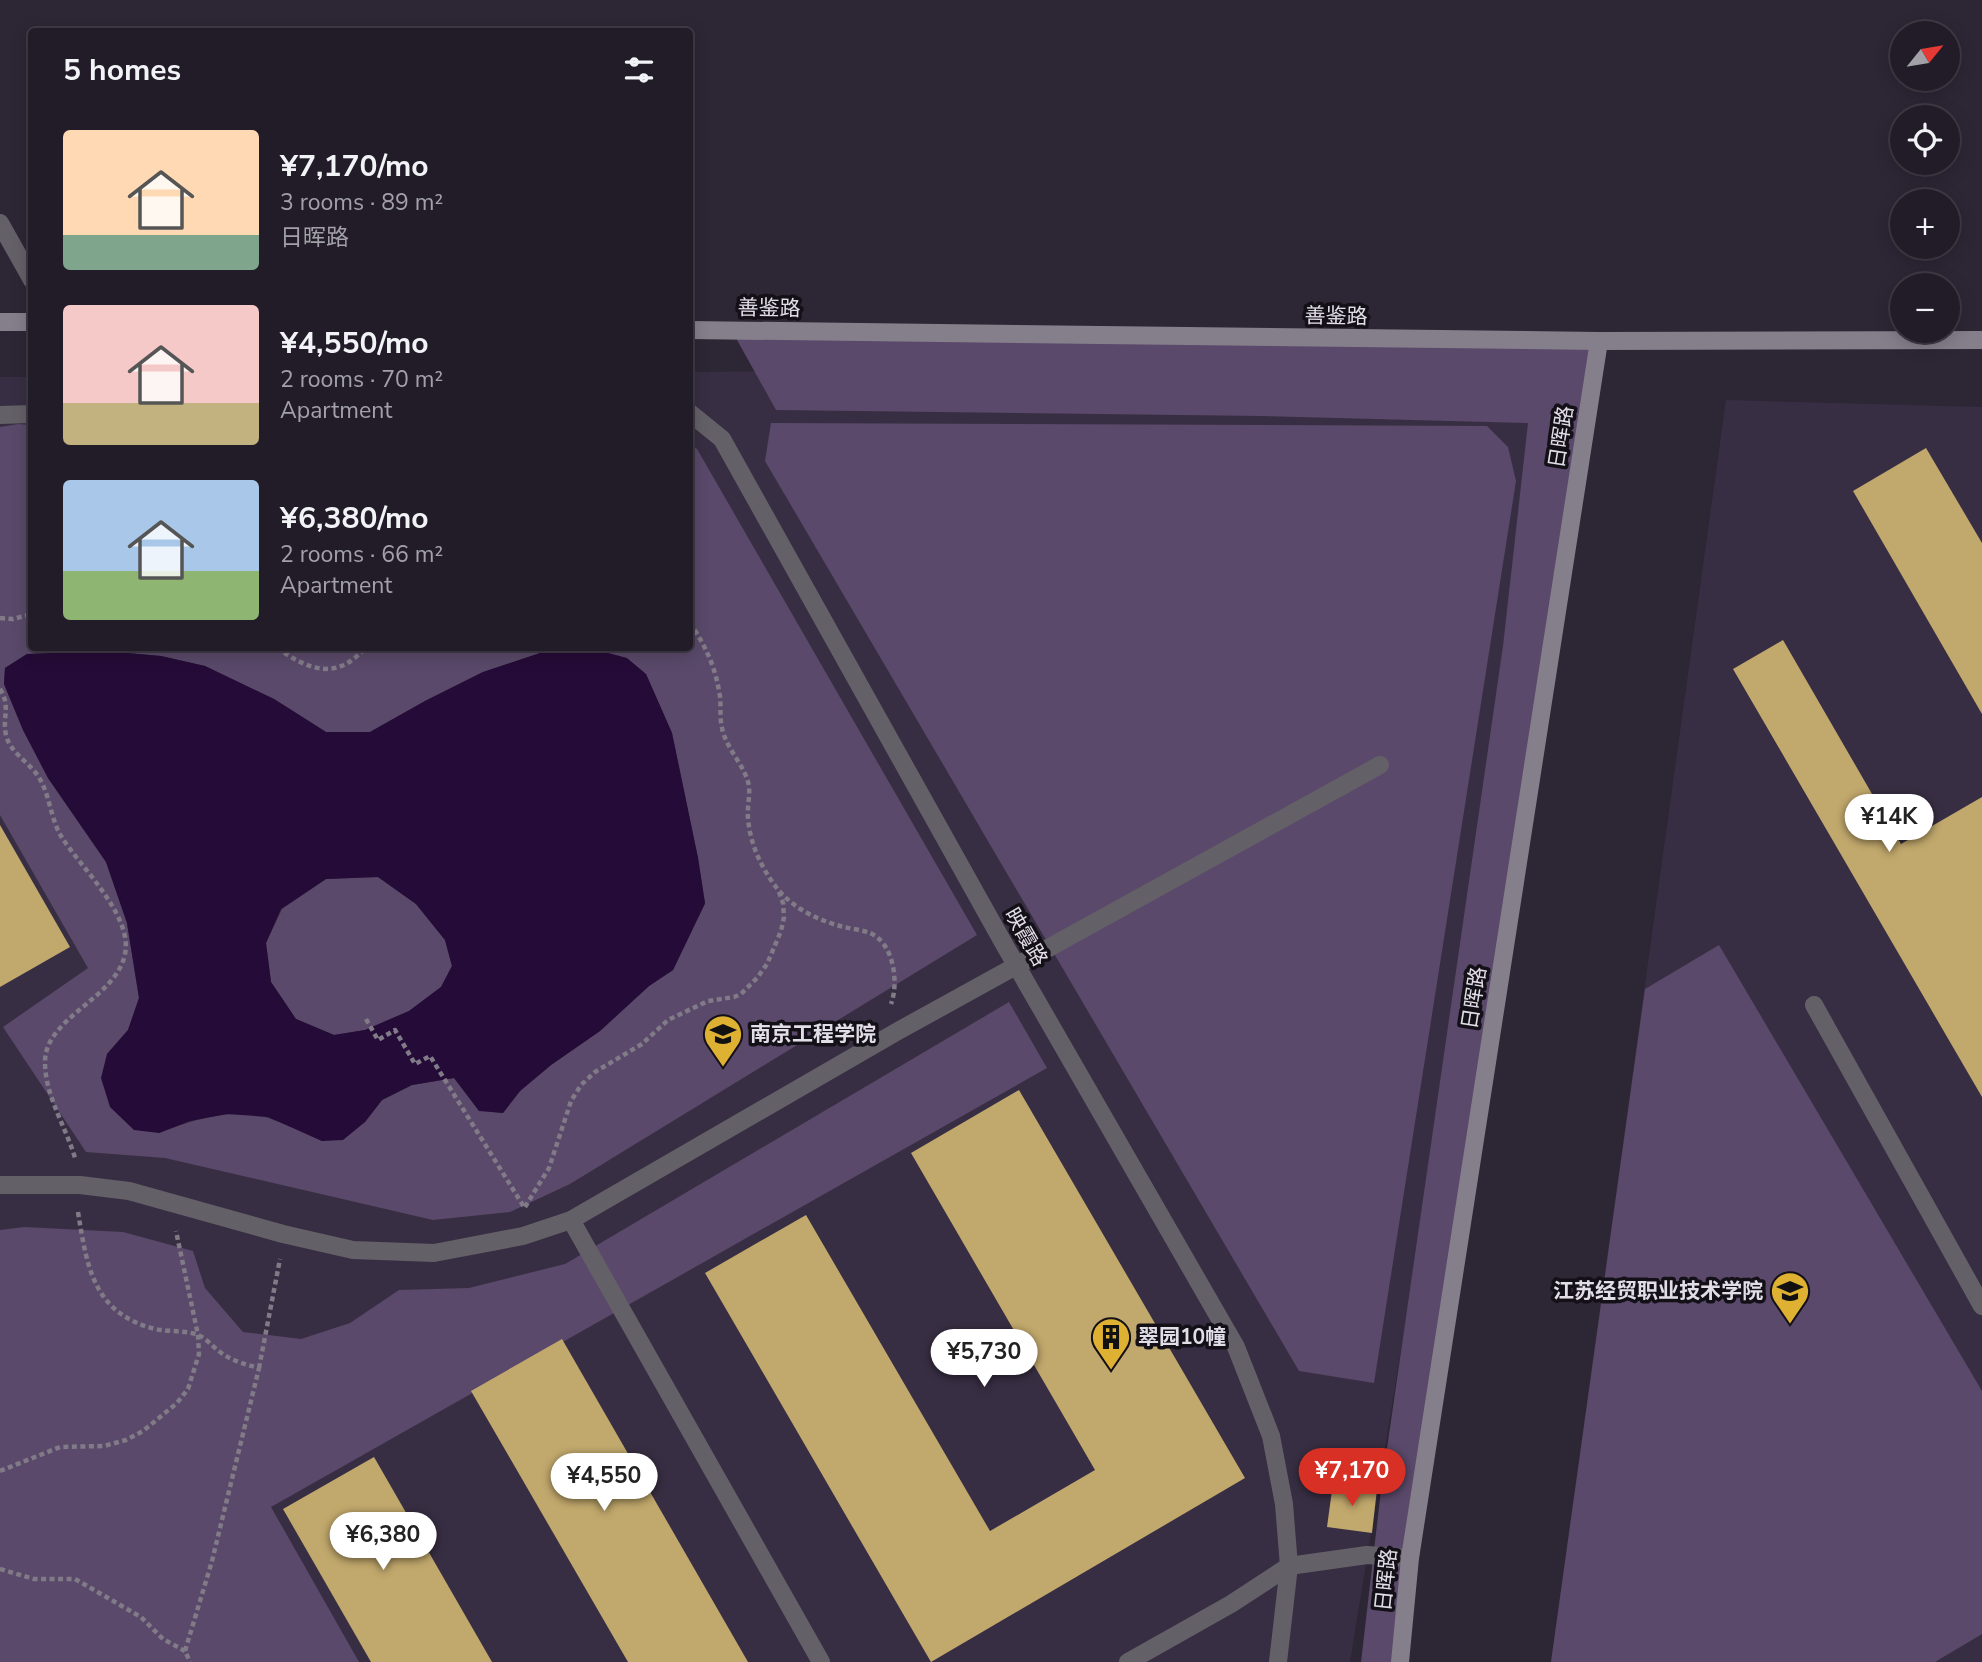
<!DOCTYPE html>
<html lang="en">
<head>
<meta charset="utf-8">
<style>
	body { margin:0; font-family:"Nunito Sans","Noto Sans SC",sans-serif; background:#2a2530; color:#f1f3f6; height:100vh; display:flex; flex-direction:column; font-size:26px; white-space:nowrap }
	* { box-sizing:border-box; margin:0 }
	p { font-size:23px; color:#a2a1a8 }
	.icon { flex:none; width:38px; height:38px; fill:none; stroke:currentColor; stroke-width:2; stroke-linecap:round; stroke-linejoin:round }
	.map { position:relative; flex:1; overflow:hidden }
	.sheet { position:absolute; left:28px; top:28px; width:665px; height:623px; display:flex; flex-direction:column; background:#221c28; border-radius:7px; box-shadow:0 4px 18px #0003,0 0 0 2px #3f3a45 }
	.sheet>* { flex:none }
	.needle { width:46px; rotate:60deg }
	.controls { position:absolute; left:1890px; top:21px; display:grid; gap:14px }
	.controls a { display:grid; place-items:center; width:70px; height:70px; border-radius:50%; background:#221c28; box-shadow:0 4px 18px #0003,0 0 0 2px #3f3a45; font-size:35px }
	.price { position:absolute; translate:-50% -60px; padding:0 16px; border-radius:24px; background:#fff; color:#222; font-size:23px; line-height:46px; filter:drop-shadow(0 2px 4px #0008) }
	.price::after { content:''; position:absolute; left:50%; top:42px; width:21px; height:16px; margin-left:-10px; background:inherit; clip-path:polygon(0 0,100% 0,50% 100%) }
	.price.selected { background:#d93025; color:#fff }
	ul { padding:0; list-style:none }
	li { display:flex; align-items:center; gap:21px; height:175px; padding:0 35px }
	li span { display:grid; place-items:center; flex:none; width:196px; height:140px; border-radius:7px; color:#555 }
	li>.icon { margin-inline-start:auto }
	span .icon { width:84px; height:84px; fill:#fffc; stroke-width:1 }
	li b { font-size:30px }
	h2 { display:flex; justify-content:space-between; align-items:center; height:84px; padding:0 35px; font-size:30px }
	.map>svg:first-child { display:block }
	.built { fill:#382e43 }
	.green { fill:#5a496a; fill-rule:evenodd }
	.water { fill:#250b37; fill-rule:evenodd }
	.building { fill:#c1a86c }
	.lines { fill:none; stroke-linecap:round; stroke-linejoin:round }
	.path { stroke:#817b88; stroke-width:4.5; stroke-dasharray:5 3.5; stroke-linecap:butt }
	.lane { stroke:#646068; stroke-width:18 }
	.secondary { stroke:#857f8c; stroke-width:18 }
	.labels { text-anchor:middle; stroke-width:7; stroke-linejoin:round; paint-order:stroke }
	.street-label { font-size:21px; fill:#e2dee8; stroke:#141017 }
	.poi-label { font-size:21px; font-weight:bold; fill:#e2dee8; stroke:#141017; text-anchor:start }
</style>
</head>
<body>
<div class="map">
<svg width="1982" height="1662" viewBox="0 0 1982 1662">
	<rect width="100%" height="100%" fill="#2d2635"/>
	<g class="built">
		<path d="M782 371 1391 373 1539 424 1543 480 1350 1662H0V377H31L32 648H690V372Z"/>
		<path d="M1726 400 1982 407V1662H1551Z"/>
	</g>
	<g class="green">
		<path d="M732 331 1599 341 1400 1662H1361L1381 1490 1503 646 1528 423 1262 416 776 410Z"/>
		<path d="M771 423 1487 426 1508 447 1516 481 1374 1383 1299 1371 765 461Z"/>
		<path d="M18 424 31 425 32 648H690V444L697 449 977 935 570 1184 510 1212 433 1220 165 1158 86 1152 3 1027 88 968 0 815V427ZM552 649 646 674 672 733 698 858 705 904 673 970 649 986 600 1031 551 1065 520 1091 503 1113 479 1110 454 1078 412 1085 382 1100 365 1122 322 1141C305 1133 289 1125 271 1119 236 1106 192 1120 159 1133L107 1054 128 1030 139 998 127 923 106 862 48 778 23 730 4 684 5 668 27 654 105 651 161 656 205 666 274 699 326 732H370L425 701 483 672Z"/>
		<path d="M378 877 416 904 445 940 452 966 441 987 409 1011 365 1030 334 1035 296 1019 271 982 266 943 282 909 326 879Z"/>
		<path d="M1719 945 1982 1391V1634L1935 1662H1551L1645 989Z"/>
		<path d="M1009 1002 1047 1068 271 1507 359 1662H0V1230L24 1227 123 1232 193 1251 205 1288 243 1332 301 1339 350 1323 399 1290 469 1288 565 1264Z"/>
	</g>
	<path class="water" d="M552 649 597 650 627 658 646 674 672 733 698 858 705 903 673 970 649 986 600 1031 551 1065 520 1091 503 1113 479 1111 454 1078 412 1085 382 1100 365 1122 343 1140 322 1141 268 1117 227 1114 190 1121 159 1133 134 1130 110 1107 101 1078 107 1054 128 1030 139 998 127 923 106 862 48 778 23 730 4 684 5 668 27 654 105 651 161 656 205 666 274 699 326 732H370L425 701 483 672ZM378 877 416 904 445 940 452 966 441 987 409 1011 365 1030 334 1035 296 1019 271 982 266 943 281 909 326 879Z"/>
	<g class="building">
		<path d="M1926 448 1982 543V714L1853 491Z"/>
		<path d="M1783 640 1901 844 1982 797V1097L1733 669Z"/>
		<path d="M0 825 70 947 0 987Z"/>
		<path d="M1019 1090 1245 1478 931 1662 705 1273 806 1215 990 1531 1095 1470 911 1153Z"/>
		<path d="M562 1339 748 1662H628L471 1391Z"/>
		<path d="M374 1457 492 1662H371L283 1509Z"/>
		<path d="M1333 1483 1377 1489 1372 1533 1327 1527Z"/>
	</g>
	<g class="lines">
		<g class="path">
			<path d="M0 618 13 619 32 614"/>
			<path d="M690 623C704 643 715 666 719 691 722 703 719 716 722 728 726 749 745 765 749 786 750 797 747 808 748 818 750 844 761 867 776 887 792 908 819 921 844 927 852 929 862 930 870 933 894 943 899 983 891 1004"/>
			<path d="M277 648C308 669 335 682 365 648"/>
			<path d="M0 689C11 706 2 717 6 735 11 755 32 763 41 781 50 798 51 819 61 836 80 867 133 915 125 954 116 999 45 1017 45 1062 45 1096 66 1127 75 1158"/>
			<path d="M366 1019 378 1040 395 1030 415 1064 430 1056 524 1207"/>
			<path d="M525 1207 549 1168 571 1101 581 1085 595 1072 642 1044 668 1020 708 1001 734 997 741 994 757 978 767 964 781 931 784 917 783 903 779 892"/>
			<path d="M78 1212C87 1267 93 1313 155 1329 169 1332 185 1330 198 1335 206 1338 213 1347 220 1352 232 1361 244 1364 259 1368L212 1561 185 1651 190 1662"/>
			<path d="M259 1368 280 1259"/>
			<path d="M0 1471 60 1447 104 1446 126 1440 143 1431 177 1403 188 1389 199 1354 198 1335 176 1231"/>
			<path d="M0 1569 34 1579H75L141 1617 163 1639 185 1651"/>
		</g>
		<g class="lane">
			<path d="M0 223 32 280"/>
			<path d="M690 413 722 439 1004 944 1236 1347 1271 1436 1284 1504 1289 1566 1278 1662"/>
			<path d="M0 415 32 414"/>
			<path d="M1814 1005 1982 1306"/>
			<path d="M0 1185H80L129 1191 283 1234 353 1250 434 1253 523 1236 571 1220 898 1031 1380 765"/>
			<path d="M571 1220 821 1662"/>
			<path d="M1128 1662 1231 1604 1289 1566 1367 1555 1410 1558"/>
		</g>
		<g class="secondary">
			<path d="M0 322H32"/>
			<path d="M690 330 1599 341 1982 340"/>
			<path d="M1400 1662 1410 1558 1599 341"/>
		</g>
	</g>
	<defs>
		<g id="university-pin" transform="scale(2.0125)"><path d="M0 17L-7.5 6A9.5 9.5 0 1 1 7.5 6Z" fill="#dfb133" stroke="#141017"/><path d="M0-5L7-2L0 1L-7-2ZM-4 1L0 2.5L4 1V4Q0 6-4 4Z" fill="#111"/></g>
		<g id="building-pin" transform="scale(2.0125)"><path d="M0 17L-7.5 6A9.5 9.5 0 1 1 7.5 6Z" fill="#dfb133" stroke="#141017"/><path d="M-4-6H4V6H1V3H-1V6H-4ZM-2.5-4.3h1.7v1.8h-1.7ZM.8-4.3h1.7v1.8H.8ZM-2.5-1h1.7V.8h-1.7ZM.8-1h1.7V.8H.8Z" fill="#111"/></g>
	</defs>
	<g fill-rule="evenodd">
		<use href="#university-pin" x="723" y="1034"/>
		<use href="#university-pin" x="1790" y="1291"/>
		<use href="#building-pin" x="1111" y="1337"/>
	</g>
	<g class="labels">
		<g class="street-label">
			<text transform="translate(769 308) rotate(1)" y="7">善鉴路</text>
			<text transform="translate(1336 316) rotate(1)" y="7">善鉴路</text>
			<text transform="translate(1561 437) rotate(-81)" y="7">日晖路</text>
			<text transform="translate(1026 937) rotate(60)" y="7">映霞路</text>
			<text transform="translate(1474 998) rotate(-81)" y="7">日晖路</text>
			<text transform="translate(1386 1580) rotate(-84)" y="7">日晖路</text>
		</g>
		<g class="poi-label">
			<text x="750" y="1041">南京工程学院</text>
			<text x="1763" y="1298" text-anchor="end">江苏经贸职业技术学院</text>
			<text x="1138" y="1344">翠园10幢</text>
		</g>
	</g>
</svg>
<div class="controls">
<a><svg class="needle" viewBox="-14 -14 28 28"><path d="M0-13l5 13h-10z" fill="#e53935"/><path d="M0 13l5-13h-10z" fill="#a2a1a8"/></svg></a>
<a><svg class="icon" aria-label="locate" viewBox="0 0 24 24"><circle cx="12" cy="12" r="6"/><path d="M12 2v4M12 18v4M2 12h4M18 12h4"/></svg></a>
<a>+</a>
<a>−</a>
</div>
<b class="price" style="left:1889px;top:854px">¥14K</b>
<b class="price" style="left:984px;top:1389px">¥5,730</b>
<b class="price selected" style="left:1352px;top:1508px">¥7,170</b>
<b class="price" style="left:604px;top:1513px">¥4,550</b>
<b class="price" style="left:383px;top:1572px">¥6,380</b>
<section class="sheet">
<h2>5 homes<svg class="icon" aria-label="filters" viewBox="0 0 24 24"><path d="M4 7h16M4 17h16"/><circle cx="9" cy="7" r="2"/><circle cx="15" cy="17" r="2"/></svg></h2>
<ul>
<li><span style="background:linear-gradient(#ffd9b3 75%,#7fa58c 0)"><svg class="icon" aria-label="home" viewBox="0 0 24 24"><path d="M3 11l9-7 9 7M6 9v11h12V9"/></svg></span><div><b>¥7,170/mo</b><p>3 rooms · 89 m²</p><p>日晖路</p></div></li>
<li><span style="background:linear-gradient(#f6c9c9 70%,#c2b280 0)"><svg class="icon" aria-label="home" viewBox="0 0 24 24"><path d="M3 11l9-7 9 7M6 9v11h12V9"/></svg></span><div><b>¥4,550/mo</b><p>2 rooms · 70 m²</p><p>Apartment</p></div></li>
<li><span style="background:linear-gradient(#a9c7e8 65%,#8fb573 0)"><svg class="icon" aria-label="home" viewBox="0 0 24 24"><path d="M3 11l9-7 9 7M6 9v11h12V9"/></svg></span><div><b>¥6,380/mo</b><p>2 rooms · 66 m²</p><p>Apartment</p></div></li>
</ul>
</section>
</div>
</body>
</html>
